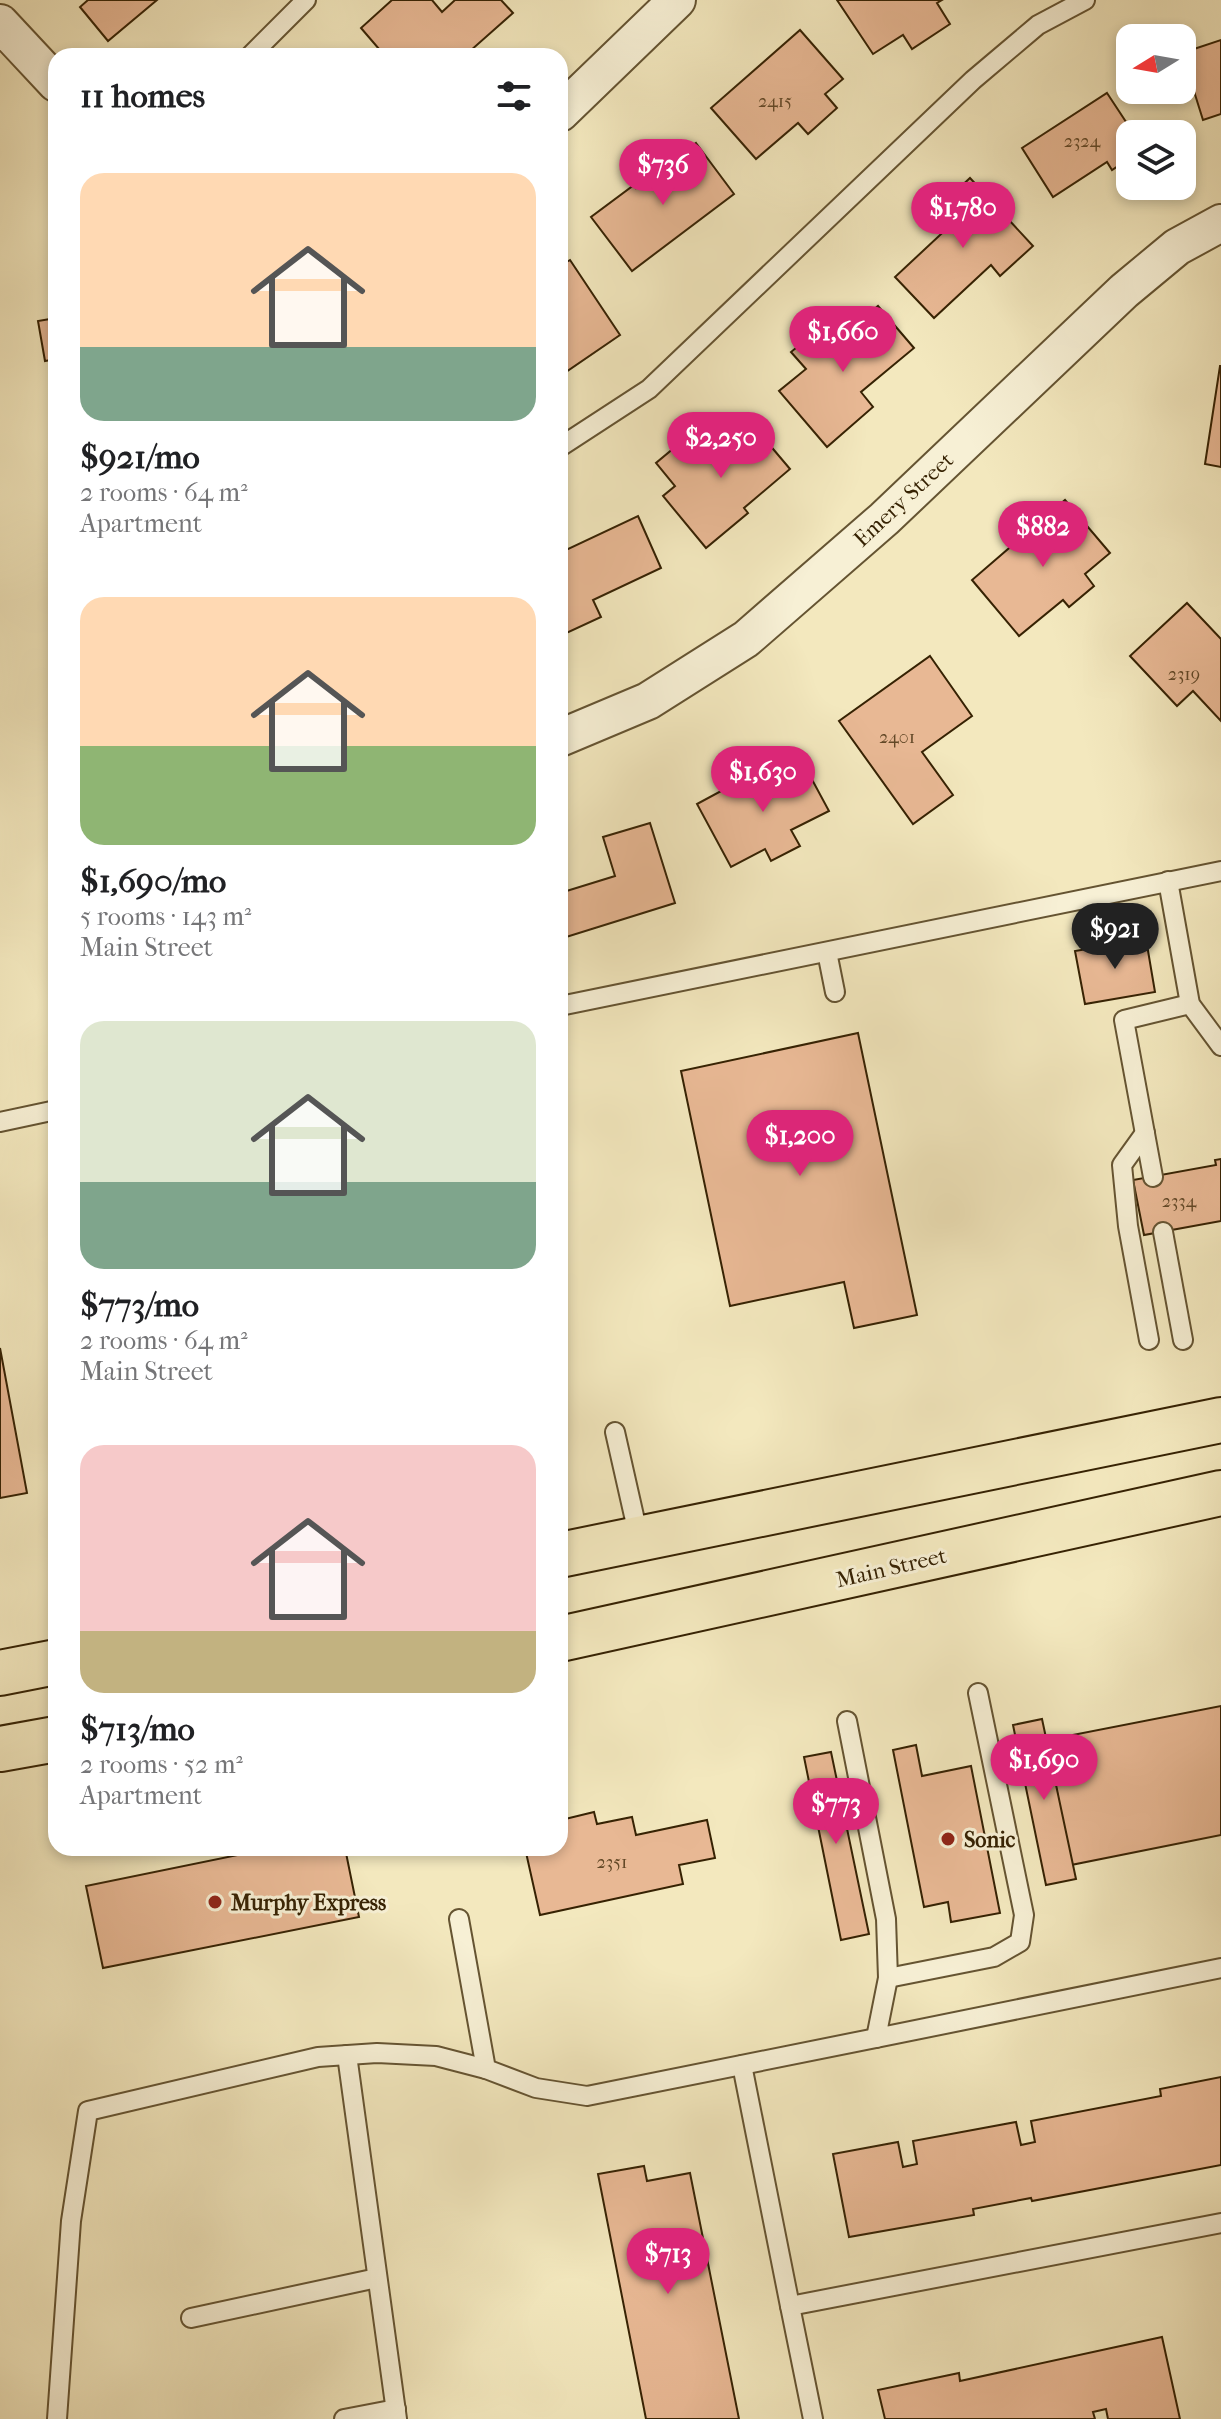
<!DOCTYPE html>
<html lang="en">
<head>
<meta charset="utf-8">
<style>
	body { margin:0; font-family:"IM FELL French Canon",serif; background:#f6f6f6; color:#202124; height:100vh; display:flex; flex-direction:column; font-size:30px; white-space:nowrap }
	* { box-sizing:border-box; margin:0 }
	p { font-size:26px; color:#757577 }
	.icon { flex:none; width:44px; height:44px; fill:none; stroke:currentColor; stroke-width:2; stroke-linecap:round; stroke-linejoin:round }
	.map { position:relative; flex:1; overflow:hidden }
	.side { position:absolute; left:48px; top:48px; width:520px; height:1808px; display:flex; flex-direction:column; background:#fff; border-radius:24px; box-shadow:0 4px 12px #0003 }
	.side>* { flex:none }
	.needle { width:52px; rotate:259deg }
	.buttons { position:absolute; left:1116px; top:24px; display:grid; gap:16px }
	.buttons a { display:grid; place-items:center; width:80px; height:80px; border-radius:16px; background:#fff; box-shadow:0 4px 12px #0003; font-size:40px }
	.price { position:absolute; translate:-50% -68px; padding:0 18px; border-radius:28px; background:#db2777; color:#fff; font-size:26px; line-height:52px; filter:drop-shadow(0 2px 4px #0008) }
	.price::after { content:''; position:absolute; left:50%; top:48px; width:24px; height:18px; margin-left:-12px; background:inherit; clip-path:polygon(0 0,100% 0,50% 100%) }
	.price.on { background:#222; color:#fff }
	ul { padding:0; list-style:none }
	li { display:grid; align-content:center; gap:16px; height:424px; padding:0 32px }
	li span { display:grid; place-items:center; height:248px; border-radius:24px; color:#555 }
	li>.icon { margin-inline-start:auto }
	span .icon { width:144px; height:144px; fill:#fffc; stroke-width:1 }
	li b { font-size:34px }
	h2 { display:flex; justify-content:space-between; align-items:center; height:96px; padding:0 32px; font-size:34px }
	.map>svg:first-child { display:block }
	.building { fill:#e8b894; stroke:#362203; stroke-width:2 }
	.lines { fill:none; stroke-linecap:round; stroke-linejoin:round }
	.service-casing { stroke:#655432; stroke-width:22 }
	.minor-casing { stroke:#655432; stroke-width:40 }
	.trunk-casing { stroke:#362203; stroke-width:48 }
	.service { stroke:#f7f0d5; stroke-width:18 }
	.minor { stroke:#f7f0d5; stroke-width:36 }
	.trunk { stroke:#f3e8be; stroke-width:44 }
	.poi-dot { fill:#8f2418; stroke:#f7f0d5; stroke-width:3 }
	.labels { text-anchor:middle; stroke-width:6; stroke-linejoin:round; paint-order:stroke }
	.number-label { font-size:18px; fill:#624827 }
	.street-label { font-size:22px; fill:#362203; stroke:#f7f0d5 }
	.poi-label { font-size:22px; font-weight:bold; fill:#362203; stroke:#f7f0d5; text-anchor:start }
</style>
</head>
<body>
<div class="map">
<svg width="1221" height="2419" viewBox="0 0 1221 2419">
	<rect width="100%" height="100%" fill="#f3e8be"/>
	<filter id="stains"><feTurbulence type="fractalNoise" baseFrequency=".0025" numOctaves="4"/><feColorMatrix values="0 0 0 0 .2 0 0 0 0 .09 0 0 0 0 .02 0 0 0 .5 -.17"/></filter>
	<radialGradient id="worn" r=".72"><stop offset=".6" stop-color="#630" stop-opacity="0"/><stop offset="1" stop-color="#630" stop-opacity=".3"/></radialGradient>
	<g class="building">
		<path d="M88 0H157L108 41 80 7Z"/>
		<path d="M392 0H432L442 12 455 0H501L513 13 470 51 474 56H385L361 28Z"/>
		<path d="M837 0H942L937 3 950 24 912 49 903 35 873 54Z"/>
		<path d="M800 30 843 79 825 94 837 108 808 134 798 123 756 159 711 108Z"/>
		<path d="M1221 40V114L1203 120 1182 53Z"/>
		<path d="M1107 93 1134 134H1130V158L1112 170 1107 162 1053 197 1022 148Z"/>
		<path d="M696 143 734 194 632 271 591 217 634 185 636 188Z"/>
		<path d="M970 178 1033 246 1000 276 991 265 934 318 895 277 954 222 939 207Z"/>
		<path d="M570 260 620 335 560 376V266Z"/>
		<path d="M878 306 914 348 861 392 873 407 827 447 779 391 806 369 791 352 819 329 831 345Z"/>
		<path d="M56 318V359L45 361 38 321Z"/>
		<path d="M1220 366H1221V467L1205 464Z"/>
		<path d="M746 417 790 469 744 508 748 513 706 548 663 496 675 486 656 463 680 443 694 460Z"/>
		<path d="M1065 500 1110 553 1085 574 1094 586 1069 607 1063 600 1019 636 972 580Z"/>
		<path d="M638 516 661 568 593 600 601 617 560 636V543L564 551Z"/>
		<path d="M1187 603 1221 639V721L1193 691 1177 706 1130 656Z"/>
		<path d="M930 656 972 716 922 752 953 795 913 824 839 721Z"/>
		<path d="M802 761 829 811 791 830 800 846 771 861 765 849 731 867 697 804 745 778 751 789Z"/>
		<path d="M650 823 675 903 563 938 560 928V893L615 876 603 837Z"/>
		<path d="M1146 939 1155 992 1085 1004 1075 951Z"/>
		<path d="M858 1033 917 1315 854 1328 844 1282 730 1306 681 1071Z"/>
		<path d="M1221 1159V1221L1144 1235 1133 1180 1216 1165 1215 1160Z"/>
		<path d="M0 1348 27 1493 0 1498Z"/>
		<path d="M1221 1706V1835L1071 1865 1047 1740Z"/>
		<path d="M1042 1719 1076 1879 1046 1885 1013 1725Z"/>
		<path d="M916 1745 922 1776 971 1766 1000 1913 951 1922 948 1902 924 1907 893 1750Z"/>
		<path d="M831 1752 869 1934 841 1940 804 1757Z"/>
		<path d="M594 1812 597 1824 632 1817 636 1835 707 1820 715 1858 679 1865 683 1884 540 1915 525 1848H560V1832L563 1831 561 1820Z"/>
		<path d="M272 1848H345L359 1917 103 1968 86 1886Z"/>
		<path d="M1221 2077V2165L1032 2201 1031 2198 973 2209 974 2215 849 2237 833 2154 898 2142 903 2167 917 2164 913 2141 1016 2122 1021 2145 1035 2142 1031 2121 1161 2096 1160 2089Z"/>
		<path d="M644 2166 647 2181 690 2173 739 2419H646L598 2174Z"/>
		<path d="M1162 2337 1180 2419H1108L1106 2409 1093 2412 1095 2419H885L878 2390 959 2373 960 2381Z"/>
	</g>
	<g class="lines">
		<g class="service-casing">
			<g id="service">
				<path d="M250 56 306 0"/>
				<path d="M560 447 649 389 973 80 1038 25 1085 0"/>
				<path d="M1168 881 1190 1004 1221 1046"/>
				<path d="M827 952 835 992"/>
				<path d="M560 1006 1221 871"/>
				<path d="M0 1122 56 1110"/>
				<path d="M1145 1133 1122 1165 1128 1226 1149 1340"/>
				<path d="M1153 1177 1124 1020 1190 1004"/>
				<path d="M1163 1232 1183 1340"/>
				<path d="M615 1432 639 1538"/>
				<path d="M847 1721 886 1919 888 1978 876 2038 1221 1968"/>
				<path d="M459 1919 486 2069 536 2088 587 2096 876 2038"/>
				<path d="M888 1978 994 1957 1020 1942 1024 1915 978 1693"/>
				<path d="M347 2055 397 2419"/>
				<path d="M742 2065 790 2306 1221 2223"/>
				<path d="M790 2306 813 2419"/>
				<path d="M191 2318 377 2278"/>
				<path d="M57 2419 71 2221 88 2111 318 2057 377 2053 436 2056 486 2069"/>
				<path d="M344 2419 396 2409"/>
			</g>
		</g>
		<g class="minor-casing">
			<g id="minor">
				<path d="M0 23 56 83"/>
				<path d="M560 113 677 0"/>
				<path d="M560 738 648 701 746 639 884 519 1124 291 1177 247 1221 223"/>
			</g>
		</g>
		<g class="trunk-casing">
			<g id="trunk">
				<path d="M560 1555 1221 1420"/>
				<path d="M560 1639 1221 1493"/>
				<path d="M0 1673 56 1662"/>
				<path d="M0 1749 56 1739"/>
			</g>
		</g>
		<use href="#service" class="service"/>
		<use href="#minor" class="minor"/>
		<use href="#trunk" class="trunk"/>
	</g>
	<g class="poi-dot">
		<circle cx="948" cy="1839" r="8"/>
		<circle cx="215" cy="1902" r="8"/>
	</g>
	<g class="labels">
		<g class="number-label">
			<text x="775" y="107">2415</text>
			<text x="1082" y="147">2324</text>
			<text x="1184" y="680">2319</text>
			<text x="897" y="743">2401</text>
			<text x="1179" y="1207">2334</text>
			<text x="612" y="1868">2351</text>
		</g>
		<g class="street-label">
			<text transform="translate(903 499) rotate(-43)" y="8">Emery Street</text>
			<text transform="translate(891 1567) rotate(-13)" y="8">Main Street</text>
		</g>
		<g class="poi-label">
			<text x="964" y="1847">Sonic</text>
			<text x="231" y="1910">Murphy Express</text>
		</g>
	</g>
	<rect width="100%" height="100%" filter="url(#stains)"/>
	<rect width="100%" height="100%" fill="url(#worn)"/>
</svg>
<div class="buttons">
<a><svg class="needle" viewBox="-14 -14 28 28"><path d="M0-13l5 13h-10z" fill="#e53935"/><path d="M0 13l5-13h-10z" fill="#757577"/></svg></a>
<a><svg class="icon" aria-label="layers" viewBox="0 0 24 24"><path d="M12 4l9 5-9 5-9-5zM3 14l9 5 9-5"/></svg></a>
</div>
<b class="price" style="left:663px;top:207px">$736</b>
<b class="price" style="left:963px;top:250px">$1,780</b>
<b class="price" style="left:843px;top:374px">$1,660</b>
<b class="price" style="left:721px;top:480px">$2,250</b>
<b class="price" style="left:1043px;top:569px">$882</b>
<b class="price" style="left:763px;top:814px">$1,630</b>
<b class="price on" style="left:1115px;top:971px">$921</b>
<b class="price" style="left:800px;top:1178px">$1,200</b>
<b class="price" style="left:1044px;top:1802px">$1,690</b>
<b class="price" style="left:836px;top:1846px">$773</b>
<b class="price" style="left:668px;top:2296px">$713</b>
<section class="side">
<h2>11 homes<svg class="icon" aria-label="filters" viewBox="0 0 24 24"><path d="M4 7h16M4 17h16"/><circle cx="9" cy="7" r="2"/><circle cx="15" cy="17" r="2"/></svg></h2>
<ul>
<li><span style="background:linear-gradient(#ffd9b3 70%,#7fa58c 0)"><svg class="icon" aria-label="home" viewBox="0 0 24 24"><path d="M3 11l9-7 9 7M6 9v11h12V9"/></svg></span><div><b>$921/mo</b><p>2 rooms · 64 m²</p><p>Apartment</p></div></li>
<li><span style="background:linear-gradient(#ffd9b3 60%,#8fb573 0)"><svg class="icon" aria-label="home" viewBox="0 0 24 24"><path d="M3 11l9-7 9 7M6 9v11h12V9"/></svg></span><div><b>$1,690/mo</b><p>5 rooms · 143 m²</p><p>Main Street</p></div></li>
<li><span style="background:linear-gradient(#dfe7d0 65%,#7fa58c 0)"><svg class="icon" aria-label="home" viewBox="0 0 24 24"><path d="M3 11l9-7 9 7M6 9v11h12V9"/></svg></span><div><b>$773/mo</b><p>2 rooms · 64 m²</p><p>Main Street</p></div></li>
<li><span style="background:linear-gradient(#f6c9c9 75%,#c2b280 0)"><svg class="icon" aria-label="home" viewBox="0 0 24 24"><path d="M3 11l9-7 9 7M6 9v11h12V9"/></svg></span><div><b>$713/mo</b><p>2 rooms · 52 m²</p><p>Apartment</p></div></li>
</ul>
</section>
</div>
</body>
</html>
